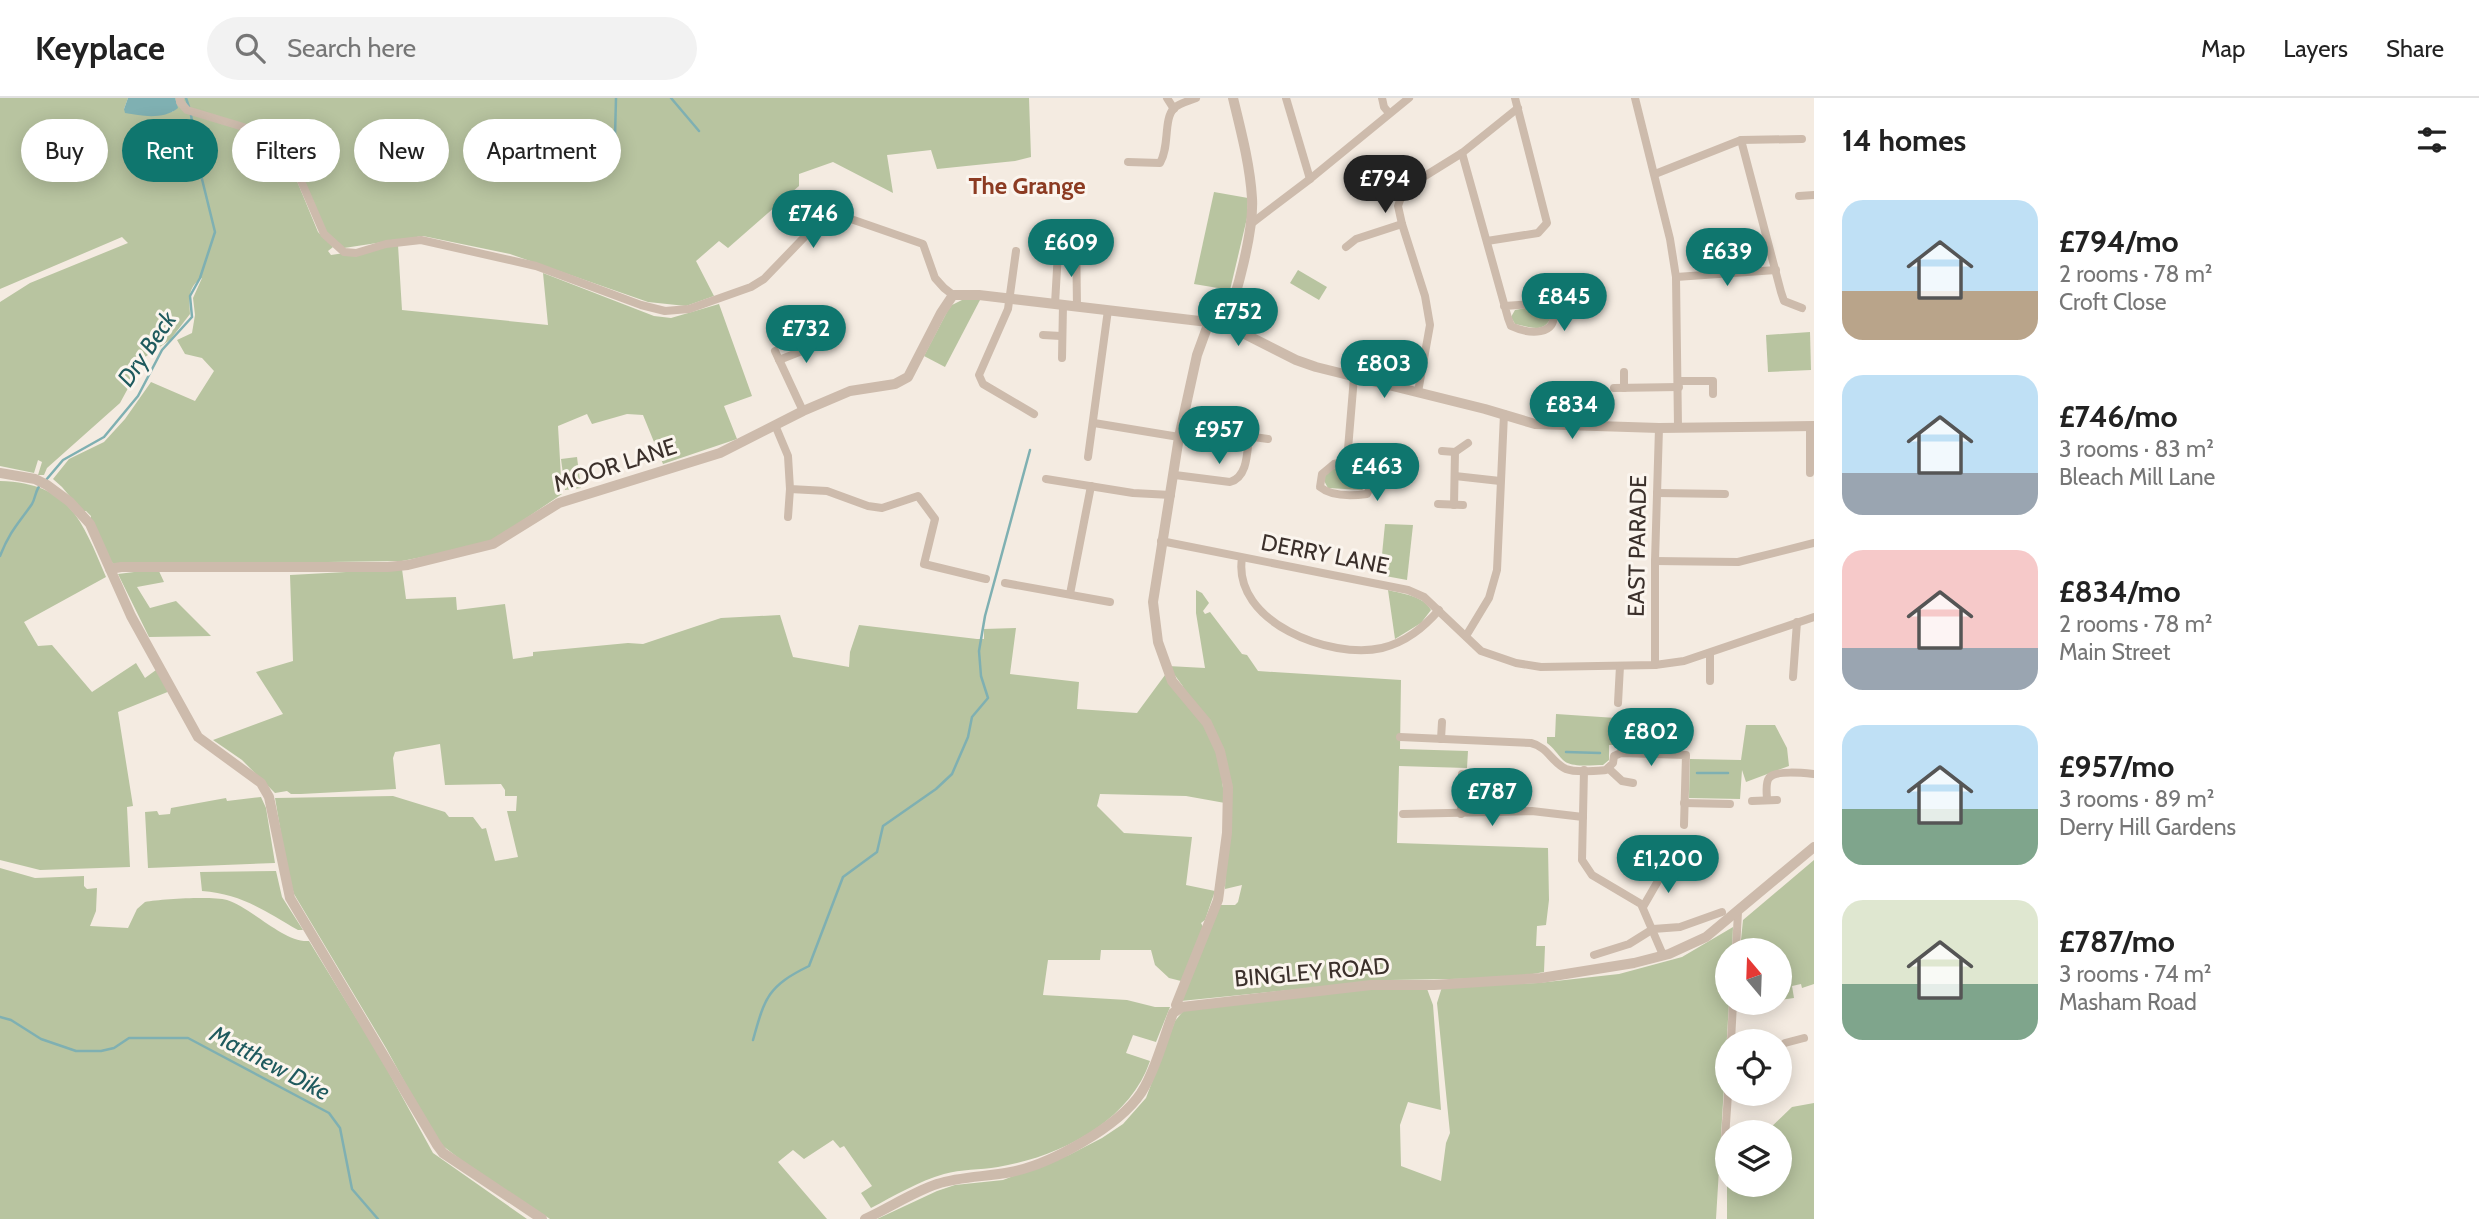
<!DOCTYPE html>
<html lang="en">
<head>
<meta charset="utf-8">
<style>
	body { margin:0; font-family:Cabin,sans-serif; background:#f2f2f2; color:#222; height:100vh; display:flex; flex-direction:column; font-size:26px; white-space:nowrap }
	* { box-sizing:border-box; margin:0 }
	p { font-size:23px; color:#767676 }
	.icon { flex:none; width:38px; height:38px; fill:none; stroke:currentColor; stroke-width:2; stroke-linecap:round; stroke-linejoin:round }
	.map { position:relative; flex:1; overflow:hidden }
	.sheet { display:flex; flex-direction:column; background:#fff; width:665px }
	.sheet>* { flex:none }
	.hud { position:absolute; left:21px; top:21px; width:665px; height:63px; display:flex; gap:14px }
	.needle { width:46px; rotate:341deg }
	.controls { position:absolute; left:1715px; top:840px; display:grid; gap:14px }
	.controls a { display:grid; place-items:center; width:77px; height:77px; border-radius:50%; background:#fff; box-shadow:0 4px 18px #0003; font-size:35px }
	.price { position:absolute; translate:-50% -60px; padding:0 16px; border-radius:24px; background:#0f766e; color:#fff; font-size:23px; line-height:46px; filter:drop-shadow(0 2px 4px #0008) }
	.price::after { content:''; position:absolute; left:50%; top:42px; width:21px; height:16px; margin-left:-10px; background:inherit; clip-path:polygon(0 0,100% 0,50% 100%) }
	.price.selected { background:#222; color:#fff }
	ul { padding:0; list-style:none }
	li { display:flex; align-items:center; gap:21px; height:175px; padding:0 28px }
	li span { display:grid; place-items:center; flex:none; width:196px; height:140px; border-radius:21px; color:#555 }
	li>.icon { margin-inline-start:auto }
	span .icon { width:84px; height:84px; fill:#fffc; stroke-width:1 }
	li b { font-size:30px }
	h2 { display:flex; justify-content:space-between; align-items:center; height:84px; padding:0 28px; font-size:30px }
	.tag { padding:0 24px; border-radius:32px; background:#fff; box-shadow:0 4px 18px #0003; font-size:24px; line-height:63px }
	.tag.selected { background:#0f766e; color:#fff }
	header { display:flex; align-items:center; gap:42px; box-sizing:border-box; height:98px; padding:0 35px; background:#fff; border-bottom:2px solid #e0e0e0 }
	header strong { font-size:33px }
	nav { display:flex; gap:38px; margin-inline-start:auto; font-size:24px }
	.search { width:490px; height:63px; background:#f2f2f2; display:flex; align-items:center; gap:18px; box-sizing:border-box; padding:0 24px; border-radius:38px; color:#767676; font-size:26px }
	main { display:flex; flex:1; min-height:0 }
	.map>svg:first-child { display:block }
	.green { fill:#b8c4a0 }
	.water { fill:#7fb0b2 }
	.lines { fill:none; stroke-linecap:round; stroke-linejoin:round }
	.stream { stroke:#7fb0b2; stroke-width:2.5 }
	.minor { stroke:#cdbbac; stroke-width:8 }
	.tertiary { stroke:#cdbbac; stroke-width:10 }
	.labels { text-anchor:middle; stroke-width:6; stroke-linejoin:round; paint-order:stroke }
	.street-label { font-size:23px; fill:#3b302b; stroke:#fbf5ee }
	.neighbourhood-label { font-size:24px; font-weight:bold; fill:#8c3b22; stroke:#fbf5ee }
	.water-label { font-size:24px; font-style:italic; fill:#1f5a5e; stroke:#fbf5ee }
</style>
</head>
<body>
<header>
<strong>Keyplace</strong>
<div class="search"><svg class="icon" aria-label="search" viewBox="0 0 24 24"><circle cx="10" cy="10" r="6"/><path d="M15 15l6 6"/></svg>Search here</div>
<nav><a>Map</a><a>Layers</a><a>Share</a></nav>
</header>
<main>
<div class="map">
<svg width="1814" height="1121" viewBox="0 0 1814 1121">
	<rect width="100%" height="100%" fill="#f4ebe1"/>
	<g class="green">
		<path d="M0 0H128L124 11 172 14 177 10 175 0H1029L1031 59 1015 63 937 71 931 52 887 57 893 95 833 64 799 76V88L728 150 719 143 696 163 714 198 686 208 648 204 510 156 423 138 344 150C338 144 328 138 324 131 304 97 303 59 276 29L247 28 268 34 280 42 318 134 333 149 328 153 331 157 398 147 402 212 548 227 543 175 654 218 671 220 719 206 752 298 724 308 737 341 663 366 643 317 627 316 592 326 587 316 558 328 562 396 488 446 402 463 115 467 109 462 90 424 91 418 86 413H82L62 389 53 381 69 361 104 344 125 321 151 284 195 303 214 273 202 260 185 256 177 242 192 235 195 217 193 200 202 180C188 188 189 201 190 216L170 242 145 259 120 305 47 370 44 377H38L42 364 38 362 34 375 0 368V204L30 185 128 145 122 139 0 191Z"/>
		<path d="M1214 94 1248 100 1247 120 1230 192 1194 186Z"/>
		<path d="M1298 172 1327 189 1319 202 1290 185Z"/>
		<path d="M964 201 980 202 945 269 924 258 948 212 952 207Z"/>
		<path d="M1542 207 1550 213 1551 219C1544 236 1530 229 1515 226L1511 219 1515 212Z"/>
		<path d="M1810 234 1811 272 1768 274 1766 237Z"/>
		<path d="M577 359 581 390 565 392 561 361Z"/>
		<path d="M1348 366 1361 375 1368 384 1367 389 1362 392 1328 390 1323 381C1330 371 1336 369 1348 366Z"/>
		<path d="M0 383C70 385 82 423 106 479L24 524 38 548 52 547 92 594 136 565 145 580 156 572 170 593 118 614 133 708 127 709 130 769 40 772 0 762Z"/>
		<path d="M1385 426 1413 427 1407 482 1380 477Z"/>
		<path d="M158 471 164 484 137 489 150 510 176 503 211 538 149 539 118 476Z"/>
		<path d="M402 471 406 501 456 499 457 512 505 506 513 561 533 558V554L628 545 643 546 721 520 780 517 793 559 849 569 850 554 859 527 977 541H984V531L1016 530 1010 576 1079 584 1077 611 1137 615 1165 577C1173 599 1195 607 1207 626 1221 648 1221 680 1225 705L1186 698 1100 696 1097 708 1124 735 1192 739 1186 787 1215 793 1205 822 1201 825 1203 829 1181 883 1169 880 1155 867 1151 852H1101L1100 862H1048L1043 897 1127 902 1155 909H1170L1156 944 1133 937 1126 955 1150 963C1129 1025 1058 1059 998 1069 980 1072 961 1071 944 1076 919 1083 894 1098 871 1110L861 1095 872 1088 844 1048 840 1050 833 1042 804 1061 793 1052 778 1064 827 1121H550L465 1065 443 1048 433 1036 386 950 294 796 288 777 275 700 393 698 445 714 449 719H473L482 731 486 730 495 763 518 759 507 713H516L517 698H505V692L501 686 445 687 440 646 395 654 393 660 396 691 301 696H291L287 693 275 695 242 662 213 642 283 616 256 574 293 563 290 477Z"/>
		<path d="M1196 492 1202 495 1209 505 1203 513 1205 516 1210 514 1242 556 1247 557 1258 573 1401 582 1400 651 1468 653 1467 670 1399 668 1397 745 1548 750 1549 802 1546 827 1537 828 1536 848H1545L1544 874 1510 880 1390 882 1181 903 1218 807H1235L1238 804 1242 787 1225 791 1228 667 1182 587 1168 568 1205 570 1196 515Z"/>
		<path d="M1388 492C1403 496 1422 497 1431 512L1421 525 1395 541Z"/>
		<path d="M1556 616 1616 620 1615 647H1609V662L1603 667C1592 667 1571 670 1563 662 1557 656 1554 650 1547 645V639H1555Z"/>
		<path d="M1746 627H1775L1787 650 1789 668 1746 684 1742 672 1740 701 1689 700 1690 661 1741 662Z"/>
		<path d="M261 699 266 710 275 765 148 770 145 714 157 713 159 717 170 716 171 710 226 700 227 703Z"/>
		<path d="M1814 762V886L1802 890 1801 886 1792 888 1794 900 1780 902V852H1740L1743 822Z"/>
		<path d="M0 770 35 780 84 778V788L87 791 97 790 96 813 90 828 128 830 137 811 145 804C162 801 211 798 227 802 252 810 284 845 309 843L382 962 433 1055 527 1121H0Z"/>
		<path d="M276 773 282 799 303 832H298C265 813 242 796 202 793L200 774Z"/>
		<path d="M1733 829 1732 852H1727L1729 905 1716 1121H877L937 1093 955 1087 1003 1082 1069 1057 1102 1040 1123 1026 1146 1000 1175 923 1184 912 1388 889 1426 888 1433 907 1441 1012 1408 1004 1400 1027 1401 1068 1441 1083 1446 1045 1450 1035 1437 905 1442 889 1538 885 1619 876 1682 859Z"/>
		<path d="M1814 1005V1121H1727V1087H1780V1034H1766L1792 1009Z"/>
	</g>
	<path class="water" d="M128 0H175L178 10C163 22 142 18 125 15L124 11Z"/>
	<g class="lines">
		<g class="stream">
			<path d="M186 0 189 9"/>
			<path d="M671 0 699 33"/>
			<path d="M597 64 615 39 616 0"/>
			<path d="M46 382 63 362 104 339 138 298 162 252 192 219 190 198 200 180 215 134 200 73 191 17"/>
			<path d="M0 458C10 433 18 426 32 406 36 399 35 392 41 386"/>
			<path d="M1566 654 1600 655"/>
			<path d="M1697 675H1728"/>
			<path d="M0 919 11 922 41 941 76 953H101L114 950 129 940H188L329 1015 340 1030 352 1091 378 1121"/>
			<path d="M753 942C765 899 768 888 809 868L843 779 877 754 883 728 936 691 952 676 968 639 972 619 988 600 981 578 979 553 985 518 1030 352"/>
		</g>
		<g class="minor">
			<path d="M180 0V4L187 12 250 31 267 32 282 39 324 136 344 154 356 155 386 146 421 142 536 168 641 207 665 213 689 211 751 189 764 181 816 127 830 123 848 120 923 146 935 180 944 190 953 197"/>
			<path d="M1167 0 1174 11"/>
			<path d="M1286 0 1310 81"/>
			<path d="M1382 0 1384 9 1389 15"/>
			<path d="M1635 0 1670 141 1676 179 1678 329"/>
			<path d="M1741 42 1781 194 1784 203 1802 210"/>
			<path d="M1462 55 1508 220 1511 228C1528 236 1559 239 1553 212L1545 205 1504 208"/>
			<path d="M1128 64 1160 65C1170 48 1163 22 1174 10 1180 5 1189 3 1196 0"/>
			<path d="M1655 76 1741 42 1802 41"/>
			<path d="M1799 98 1814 97"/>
			<path d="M1063 125 1072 126 1076 131 1077 209"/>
			<path d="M1252 125 1310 81 1409 0"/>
			<path d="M1487 143 1538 135 1547 125 1515 0"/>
			<path d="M1346 149 1356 141 1402 126"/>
			<path d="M1016 153 1008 211 979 277 983 286 1034 316"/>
			<path d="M1676 179 1776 172"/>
			<path d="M1055 206 1058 154"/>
			<path d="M1043 237 1061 238"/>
			<path d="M775 253 803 313"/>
			<path d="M1062 260 1063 207"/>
			<path d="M779 262 822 245"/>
			<path d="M1678 283H1713V296"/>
			<path d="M1614 290 1679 289"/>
			<path d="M1624 290V274"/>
			<path d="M1418 294 1430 227 1425 198 1402 126 1398 108 1404 91 1462 55 1518 10"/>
			<path d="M1094 325 1179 339"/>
			<path d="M775 327 788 358 790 391 827 393 868 408 882 410 918 398 935 421 924 466 986 481"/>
			<path d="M1810 329V375"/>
			<path d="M1233 336 1268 341"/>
			<path d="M1442 353 1455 354"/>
			<path d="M1088 359 1108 212"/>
			<path d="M1347 363 1334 366 1322 376 1320 389C1332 399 1352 398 1367 396L1371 388C1368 374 1360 368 1347 363L1354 279"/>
			<path d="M1175 377 1230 384C1248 379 1247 354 1249 338"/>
			<path d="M1455 378 1500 383"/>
			<path d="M1046 381 1133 395 1171 397"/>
			<path d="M1657 395 1725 396"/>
			<path d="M1438 406 1463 407"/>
			<path d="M1454 407 1455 354 1468 345"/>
			<path d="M788 419 790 391"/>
			<path d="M1161 443 1408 492 1424 499 1481 553 1516 565 1541 569 1655 567 1684 563 1814 519"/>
			<path d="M1242 460C1232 524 1331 562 1382 550 1406 544 1423 530 1439 512"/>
			<path d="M1655 463 1738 464 1814 445"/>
			<path d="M1005 485 1110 504"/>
			<path d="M1070 496 1091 388"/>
			<path d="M1466 538 1489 500 1497 472 1504 316"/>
			<path d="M1655 567V463L1659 330"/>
			<path d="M1793 579 1797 524"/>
			<path d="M1710 583V556"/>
			<path d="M1618 605 1620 568"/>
			<path d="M1400 639 1531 645C1548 649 1552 665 1566 671 1576 675 1595 673 1606 672L1613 665 1614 658 1621 655 1686 657 1684 727"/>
			<path d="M1441 641 1442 624"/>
			<path d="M1608 670 1622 683 1633 685"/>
			<path d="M1584 672 1582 762 1592 777 1641 806 1663 857"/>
			<path d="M1767 702C1767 696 1765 685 1769 680 1775 672 1804 675 1814 676"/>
			<path d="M1752 703 1777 702"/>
			<path d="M1684 705 1730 706"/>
			<path d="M1403 716 1532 713 1583 719"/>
			<path d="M1461 716 1462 676"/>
			<path d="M1647 765 1661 769 1706 770"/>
			<path d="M1643 809 1666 769"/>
			<path d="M1736 852 1738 814"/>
			<path d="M1594 857 1629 846 1653 831 1680 829 1722 814"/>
			<path d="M1731 943 1733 905"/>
			<path d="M1780 949 1785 945 1804 940"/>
			<path d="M1780 955 1783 976 1780 978"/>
			<path d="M1725 1040 1728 996"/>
		</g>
		<g class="tertiary">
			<path d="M1225 226C1237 197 1254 132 1252 100 1250 67 1241 33 1233 0"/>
			<path d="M0 375 35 381 47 387 70 404 90 426 131 518 198 639 261 685 269 699 290 800 437 1047 443 1055 542 1121"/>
			<path d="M110 471 121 469H388L408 467 493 446 559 405 720 355 803 313 850 293 895 286 908 279 941 215 953 197H979L1225 226 1296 262 1316 269 1485 311 1535 326 1659 330 1814 328"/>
			<path d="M1178 911 1176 907 1218 802 1227 735 1228 689 1220 653 1207 625 1172 583 1158 544 1153 504 1179 339 1197 257 1209 224"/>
			<path d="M865 1121C889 1110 913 1094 937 1086 961 1078 987 1079 1011 1074 1051 1066 1118 1029 1141 995 1155 973 1164 939 1173 915L1182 909 1371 887H1434L1541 880 1634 865 1669 856 1706 839 1814 749"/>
		</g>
	</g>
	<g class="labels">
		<g class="street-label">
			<text transform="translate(615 367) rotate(-18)" y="8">MOOR LANE</text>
			<text transform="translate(1637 448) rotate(-89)" y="8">EAST PARADE</text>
			<text transform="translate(1325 456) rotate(11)" y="8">DERRY LANE</text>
			<text transform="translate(1312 874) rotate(-5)" y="8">BINGLEY ROAD</text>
		</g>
		<g class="neighbourhood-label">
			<text x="1027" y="96">The Grange</text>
		</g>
		<g class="water-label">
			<text transform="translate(147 251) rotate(-56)" y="8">Dry Beck</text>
			<text transform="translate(270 965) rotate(28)" y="8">Matthew Dike</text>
		</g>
	</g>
</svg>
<div class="controls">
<a><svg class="needle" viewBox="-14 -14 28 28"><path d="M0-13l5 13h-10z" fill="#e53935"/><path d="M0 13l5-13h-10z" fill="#767676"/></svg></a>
<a><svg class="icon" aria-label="locate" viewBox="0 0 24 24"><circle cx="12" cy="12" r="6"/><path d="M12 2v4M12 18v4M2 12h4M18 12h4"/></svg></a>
<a><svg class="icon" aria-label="layers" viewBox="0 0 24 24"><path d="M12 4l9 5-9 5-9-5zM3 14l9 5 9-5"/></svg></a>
</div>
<b class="price selected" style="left:1385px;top:117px">£794</b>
<b class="price" style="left:813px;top:152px">£746</b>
<b class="price" style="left:1071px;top:181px">£609</b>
<b class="price" style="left:1727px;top:190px">£639</b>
<b class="price" style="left:1564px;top:235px">£845</b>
<b class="price" style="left:1238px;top:250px">£752</b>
<b class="price" style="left:806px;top:267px">£732</b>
<b class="price" style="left:1384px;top:302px">£803</b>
<b class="price" style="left:1572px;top:343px">£834</b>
<b class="price" style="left:1219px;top:368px">£957</b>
<b class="price" style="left:1377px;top:405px">£463</b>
<b class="price" style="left:1651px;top:670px">£802</b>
<b class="price" style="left:1492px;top:730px">£787</b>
<b class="price" style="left:1668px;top:797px">£1,200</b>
<div class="hud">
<a class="tag">Buy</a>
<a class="tag selected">Rent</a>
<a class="tag">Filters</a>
<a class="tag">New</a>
<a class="tag">Apartment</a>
</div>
</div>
<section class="sheet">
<h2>14 homes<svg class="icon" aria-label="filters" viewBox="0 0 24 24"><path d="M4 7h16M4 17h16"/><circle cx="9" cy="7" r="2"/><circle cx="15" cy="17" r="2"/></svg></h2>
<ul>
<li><span style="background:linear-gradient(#bfe0f5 65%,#b9a48a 0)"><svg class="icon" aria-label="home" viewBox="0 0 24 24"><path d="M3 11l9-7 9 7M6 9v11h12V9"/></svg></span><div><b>£794/mo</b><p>2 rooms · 78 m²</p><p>Croft Close</p></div></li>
<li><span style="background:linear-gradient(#bfe0f5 70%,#9aa5b1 0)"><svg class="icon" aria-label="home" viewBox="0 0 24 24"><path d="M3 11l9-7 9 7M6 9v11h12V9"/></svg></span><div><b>£746/mo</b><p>3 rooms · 83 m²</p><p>Bleach Mill Lane</p></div></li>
<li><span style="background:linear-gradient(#f6c9c9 70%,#9aa5b1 0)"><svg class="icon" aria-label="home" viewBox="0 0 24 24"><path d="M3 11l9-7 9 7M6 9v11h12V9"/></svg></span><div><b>£834/mo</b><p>2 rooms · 78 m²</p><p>Main Street</p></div></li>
<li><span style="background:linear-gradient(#bfe0f5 60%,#7fa58c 0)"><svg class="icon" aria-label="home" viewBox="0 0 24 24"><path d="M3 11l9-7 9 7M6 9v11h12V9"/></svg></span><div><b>£957/mo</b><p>3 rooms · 89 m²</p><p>Derry Hill Gardens</p></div></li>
<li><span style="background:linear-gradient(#dfe7d0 60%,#7fa58c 0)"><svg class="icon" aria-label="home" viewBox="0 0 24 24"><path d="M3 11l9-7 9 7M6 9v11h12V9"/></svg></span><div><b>£787/mo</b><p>3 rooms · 74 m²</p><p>Masham Road</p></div></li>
</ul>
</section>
</main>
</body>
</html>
